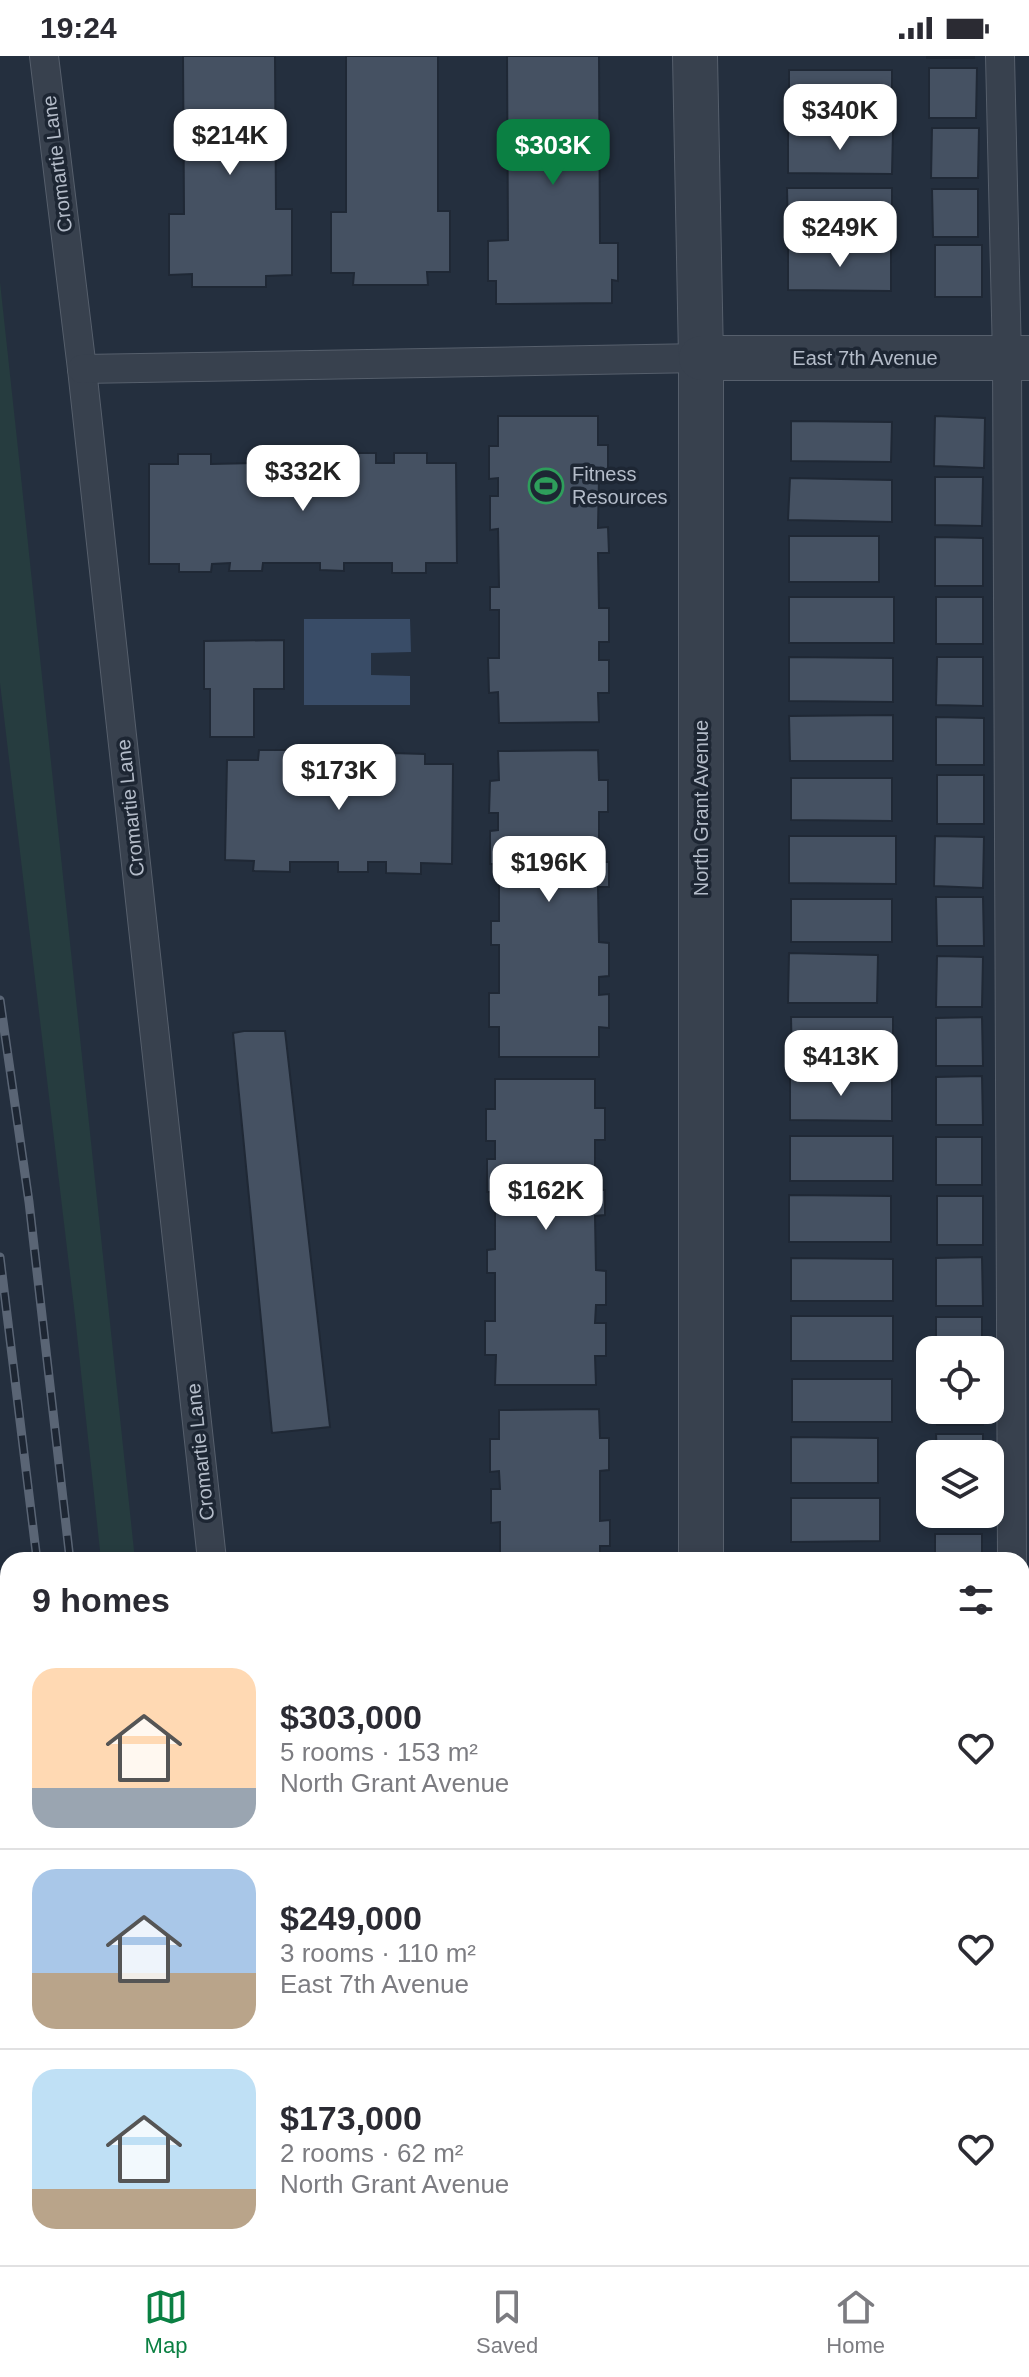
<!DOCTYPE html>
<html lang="en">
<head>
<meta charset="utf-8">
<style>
	body { margin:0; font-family:Arial,sans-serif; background:#f7f7f7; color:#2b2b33; height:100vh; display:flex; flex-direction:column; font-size:30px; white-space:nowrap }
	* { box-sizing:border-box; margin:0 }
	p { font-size:26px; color:#7c7c81 }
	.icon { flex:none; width:44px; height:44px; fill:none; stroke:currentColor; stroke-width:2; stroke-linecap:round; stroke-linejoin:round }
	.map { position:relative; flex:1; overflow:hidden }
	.panel { position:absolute; left:0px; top:1496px; width:1030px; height:714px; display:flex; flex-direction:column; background:#fff; border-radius:24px 24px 0 0; box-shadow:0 4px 12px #0003 }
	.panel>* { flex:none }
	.fabs { position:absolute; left:916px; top:1280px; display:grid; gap:16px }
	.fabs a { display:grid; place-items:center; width:88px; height:88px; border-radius:16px; background:#fff; box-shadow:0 4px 12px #0003; font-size:40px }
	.price { position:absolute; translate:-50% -68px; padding:0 18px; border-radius:16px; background:#fff; color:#222; font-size:26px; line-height:52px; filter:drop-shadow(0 2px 4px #0008) }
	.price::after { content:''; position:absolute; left:50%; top:48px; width:24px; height:18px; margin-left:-12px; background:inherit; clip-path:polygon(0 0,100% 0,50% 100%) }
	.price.active { background:#0b8043; color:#fff }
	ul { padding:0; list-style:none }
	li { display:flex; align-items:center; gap:24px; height:200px; padding:0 32px }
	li+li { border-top:2px solid #e1e1e2 }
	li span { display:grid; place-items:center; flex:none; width:224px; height:160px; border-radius:24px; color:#555 }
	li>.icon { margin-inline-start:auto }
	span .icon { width:96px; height:96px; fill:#fffc; stroke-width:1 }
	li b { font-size:34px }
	h2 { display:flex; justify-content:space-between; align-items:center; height:96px; padding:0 32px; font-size:34px }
	.status { display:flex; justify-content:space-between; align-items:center; height:56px; padding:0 40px; background:#fff; direction:ltr }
	.status svg { height:22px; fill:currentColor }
	.tabs { display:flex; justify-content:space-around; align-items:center; height:112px; border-top:2px solid #e1e1e2; background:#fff; font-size:22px; color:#7c7c81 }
	.tabs a { display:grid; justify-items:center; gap:4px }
	.tabs .active { color:#0b8043 }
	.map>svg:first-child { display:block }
	.green { fill:#263c3f }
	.water { fill:#394c67 }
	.building { fill:#455162; stroke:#1f2835; stroke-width:2 }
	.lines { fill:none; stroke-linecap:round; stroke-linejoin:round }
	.lane-casing { stroke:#565f6c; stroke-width:30 }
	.street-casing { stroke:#565f6c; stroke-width:46 }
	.lane { stroke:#38414e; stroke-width:28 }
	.street { stroke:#38414e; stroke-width:44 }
	.rail-casing { stroke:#5a6575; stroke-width:9 }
	.rail { stroke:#1d2633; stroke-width:6; stroke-dasharray:18; stroke-linecap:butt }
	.labels { text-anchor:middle; stroke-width:7; stroke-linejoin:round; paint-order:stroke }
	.street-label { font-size:20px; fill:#b4bcc9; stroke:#1d2633 }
	.poi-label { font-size:20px; fill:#b4bcc9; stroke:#1d2633; text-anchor:start }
</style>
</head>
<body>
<div class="status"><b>19:24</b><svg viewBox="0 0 49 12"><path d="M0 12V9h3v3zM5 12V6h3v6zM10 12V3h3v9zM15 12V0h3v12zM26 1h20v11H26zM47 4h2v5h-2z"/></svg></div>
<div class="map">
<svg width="1029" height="2209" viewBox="0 0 1029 2209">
	<rect width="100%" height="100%" fill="#242f3e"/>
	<g class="green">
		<path d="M0 226 19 402 135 1504H101L75 1260 0 627Z"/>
		<path d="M0 1588 8 1654V2202H44V2209H0Z"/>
	</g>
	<path class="water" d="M304 563H410L411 596 371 597V619L410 620V649H304Z"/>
	<g class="building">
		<path d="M183 0H275L276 153H292V219L266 220V231H192V218L169 219V158H184Z"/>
		<path d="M346 0H438V155H450V216H427L428 229H353L354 217H331V156H346Z"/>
		<path d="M507 0H599L600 187H618V225L612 224V247L496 248V225H488V185L508 184Z"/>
		<rect x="927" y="0" width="47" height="2"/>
		<path d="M929 12H977L976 62H929Z"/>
		<path d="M789 14H892V58L789 57Z"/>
		<path d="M932 72H979L978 122H931Z"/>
		<path d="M788 74 893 75 892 118 788 117Z"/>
		<path d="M787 132H892V176H788Z"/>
		<path d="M932 133H978V181H933Z"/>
		<rect x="935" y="189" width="47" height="52"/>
		<path d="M788 192H891V235L788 234Z"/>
		<path d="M498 360H598V389H608V421L599 422 598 472 608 471 609 497H598L599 552H609V586H599V604H609V637H598L599 666 499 667 498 636 489 637 488 602H499V554H490V531H499L498 473 490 474V440H498V422L489 423V390H498Z"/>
		<path d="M935 360 985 362 984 412 934 410Z"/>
		<path d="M791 365 892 366 891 406 791 405Z"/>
		<path d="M260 397 286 398V407H341V397H376V407H394V397H427V407H456L457 507H426V517H392V507H344V515L320 514V507H263L262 515H229L230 507 212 508 211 516H179V508H149V408H178V398H211V408L260 407Z"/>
		<path d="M935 421H983L982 470 935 469Z"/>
		<path d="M790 422 892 424V466L788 464Z"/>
		<rect x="789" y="480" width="90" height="46"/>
		<path d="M935 481 983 482V530H935Z"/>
		<rect x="789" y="541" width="105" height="46"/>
		<rect x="936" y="541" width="47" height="47"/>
		<path d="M284 584V633H254V681H210V633H204V585Z"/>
		<path d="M789 601 893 602V646L789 645Z"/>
		<path d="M937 601H983V650L936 649Z"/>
		<path d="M893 659V705H790L789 660Z"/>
		<path d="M936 661 984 662V709H936Z"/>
		<path d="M259 694H292V705L339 706V695L374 696V706L392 707V697L425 698V708H453L452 808 421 807V818L386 817V806H368V816H338V806H290V816L253 815 254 805 225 804 227 704H258Z"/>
		<path d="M598 694 599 724H608V756H599V806H609V831H598L599 886 609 887V920L599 921V939L609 938V972L599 971V1001H499V971H489V937H499V889H491V865H499V808H490V775L498 774V757H489L490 725 499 724 498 695Z"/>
		<rect x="937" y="719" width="47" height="49"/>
		<path d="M791 722H892V765L791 764Z"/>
		<path d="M789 780H896V828L789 827Z"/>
		<path d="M935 780 984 781 983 832 934 830Z"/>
		<path d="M936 841H983L984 890H937Z"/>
		<rect x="791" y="843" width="101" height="43"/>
		<path d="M789 897 878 899 877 947H788Z"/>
		<path d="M937 900 983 901 982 951H936Z"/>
		<path d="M791 961H893V1005L792 1006Z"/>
		<path d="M982 961 983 1010H936V962Z"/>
		<path d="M244 975H285L330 1371 272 1377 233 977Z"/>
		<path d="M790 1020H892V1065L790 1064Z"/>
		<path d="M982 1020 983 1069H936V1021Z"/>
		<path d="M495 1023H595V1052H605V1084H595V1134H605V1159L595 1160 596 1214 606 1215V1249H596L595 1267H606V1300H595L596 1329H495L496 1299H485V1265H495V1217H487V1194L495 1193V1136H487V1103H495V1085H486V1053H495Z"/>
		<rect x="790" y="1080" width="103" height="45"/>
		<rect x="936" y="1081" width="46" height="48"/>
		<path d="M789 1139 891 1140V1186H789Z"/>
		<rect x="937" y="1140" width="46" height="49"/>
		<path d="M982 1201 983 1250H936V1202Z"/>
		<path d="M791 1202 893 1203V1245H791Z"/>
		<rect x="791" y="1260" width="102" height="45"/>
		<rect x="936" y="1261" width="46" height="33"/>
		<rect x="792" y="1323" width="100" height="43"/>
		<path d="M599 1353 600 1382H609V1414L600 1415V1465L610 1464V1490H600V1504H500V1466L491 1467V1433H500L499 1415 490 1416V1383H499V1354Z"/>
		<rect x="937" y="1354" width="46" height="15"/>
		<path d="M936 1378H983V1398H937Z"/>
		<path d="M791 1381 878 1382V1427H791Z"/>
		<path d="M791 1442H880V1485L791 1486Z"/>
		<path d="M936 1458H983V1470L936 1471Z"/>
		<rect x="935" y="1478" width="47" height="26"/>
		<path d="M792 1498 892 1499V1504H792Z"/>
		<rect x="500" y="2202" width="110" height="7"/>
	</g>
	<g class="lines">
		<g class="lane-casing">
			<g id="lane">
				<path d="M44 0 82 313 212 1504"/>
				<path d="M1000 0 1007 302 1012 1504"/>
				<path d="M82 313 701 302"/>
				<path d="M292 2202 293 2209"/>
				<path d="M1012 2209V2202"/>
			</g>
		</g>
		<g class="street-casing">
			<g id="street">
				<path d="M695 0 701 302V1504"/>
				<path d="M701 302H1029"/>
				<path d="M1022 1703H1029"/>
				<path d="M703 2202V2209"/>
			</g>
		</g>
		<use href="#lane" class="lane"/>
		<use href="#street" class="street"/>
		<g class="rail-casing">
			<g id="rail">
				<path d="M0 944 29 1146 70 1504"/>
				<path d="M0 1201 37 1504"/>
				<path d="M114 2202 115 2209"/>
				<path d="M146 2202 147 2209"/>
			</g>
		</g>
		<use href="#rail" class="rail"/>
	</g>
	<defs>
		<g id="stadium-ring" transform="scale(1.8)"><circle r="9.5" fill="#1d2633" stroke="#2e9e5b" stroke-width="1.5"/><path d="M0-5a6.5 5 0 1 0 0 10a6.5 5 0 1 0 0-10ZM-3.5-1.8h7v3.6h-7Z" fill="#2e9e5b"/></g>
	</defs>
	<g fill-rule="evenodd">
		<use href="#stadium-ring" x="546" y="430"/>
	</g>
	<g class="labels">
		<g class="street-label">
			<text transform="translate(57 108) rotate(-97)" y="7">Cromartie Lane</text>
			<text x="865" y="309">East 7th Avenue</text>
			<text transform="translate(130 752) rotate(-96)" y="7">Cromartie Lane</text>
			<text transform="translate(701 752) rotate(-90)" y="7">North Grant Avenue</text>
			<text transform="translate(200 1396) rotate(-96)" y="7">Cromartie Lane</text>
		</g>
		<g class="poi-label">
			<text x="572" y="425">Fitness<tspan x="572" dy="23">Resources</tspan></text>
		</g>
	</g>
</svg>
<div class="fabs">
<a><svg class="icon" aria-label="locate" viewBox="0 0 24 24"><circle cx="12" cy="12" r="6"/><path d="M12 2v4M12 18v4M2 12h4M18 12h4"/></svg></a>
<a><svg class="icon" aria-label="layers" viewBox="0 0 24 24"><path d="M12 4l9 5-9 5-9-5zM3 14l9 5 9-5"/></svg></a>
</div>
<b class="price" style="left:840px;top:96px">$340K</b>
<b class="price" style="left:230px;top:121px">$214K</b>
<b class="price active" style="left:553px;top:131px">$303K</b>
<b class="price" style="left:840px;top:213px">$249K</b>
<b class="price" style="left:303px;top:457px">$332K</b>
<b class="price" style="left:339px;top:756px">$173K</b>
<b class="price" style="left:549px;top:848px">$196K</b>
<b class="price" style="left:841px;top:1042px">$413K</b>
<b class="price" style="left:546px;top:1176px">$162K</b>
<section class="panel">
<h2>9 homes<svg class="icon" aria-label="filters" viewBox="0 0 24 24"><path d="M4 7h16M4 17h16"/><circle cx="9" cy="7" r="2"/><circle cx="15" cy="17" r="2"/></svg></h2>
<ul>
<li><span style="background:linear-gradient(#ffd9b3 75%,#9aa5b1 0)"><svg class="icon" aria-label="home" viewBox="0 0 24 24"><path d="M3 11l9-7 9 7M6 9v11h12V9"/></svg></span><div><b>$303,000</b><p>5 rooms · 153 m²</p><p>North Grant Avenue</p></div><svg class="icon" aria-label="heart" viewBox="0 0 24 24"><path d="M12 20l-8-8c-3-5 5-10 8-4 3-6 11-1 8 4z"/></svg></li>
<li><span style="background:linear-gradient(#a9c7e8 65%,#b9a48a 0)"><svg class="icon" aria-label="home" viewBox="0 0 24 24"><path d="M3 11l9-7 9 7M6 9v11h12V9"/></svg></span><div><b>$249,000</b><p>3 rooms · 110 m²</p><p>East 7th Avenue</p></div><svg class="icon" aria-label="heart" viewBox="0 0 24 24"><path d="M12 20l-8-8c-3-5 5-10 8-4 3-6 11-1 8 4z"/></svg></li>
<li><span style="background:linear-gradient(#bfe0f5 75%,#b9a48a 0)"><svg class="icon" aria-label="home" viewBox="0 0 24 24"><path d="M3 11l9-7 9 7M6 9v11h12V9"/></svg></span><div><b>$173,000</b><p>2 rooms · 62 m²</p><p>North Grant Avenue</p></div><svg class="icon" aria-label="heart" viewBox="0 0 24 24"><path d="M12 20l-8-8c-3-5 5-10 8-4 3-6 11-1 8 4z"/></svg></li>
</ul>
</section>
</div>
<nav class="tabs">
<a class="active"><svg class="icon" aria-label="map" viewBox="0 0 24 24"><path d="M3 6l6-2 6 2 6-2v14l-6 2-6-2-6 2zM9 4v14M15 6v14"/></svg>Map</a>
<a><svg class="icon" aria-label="saved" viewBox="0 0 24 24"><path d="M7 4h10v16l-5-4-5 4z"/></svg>Saved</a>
<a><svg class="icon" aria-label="home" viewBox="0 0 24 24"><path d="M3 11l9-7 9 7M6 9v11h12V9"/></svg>Home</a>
</nav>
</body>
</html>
